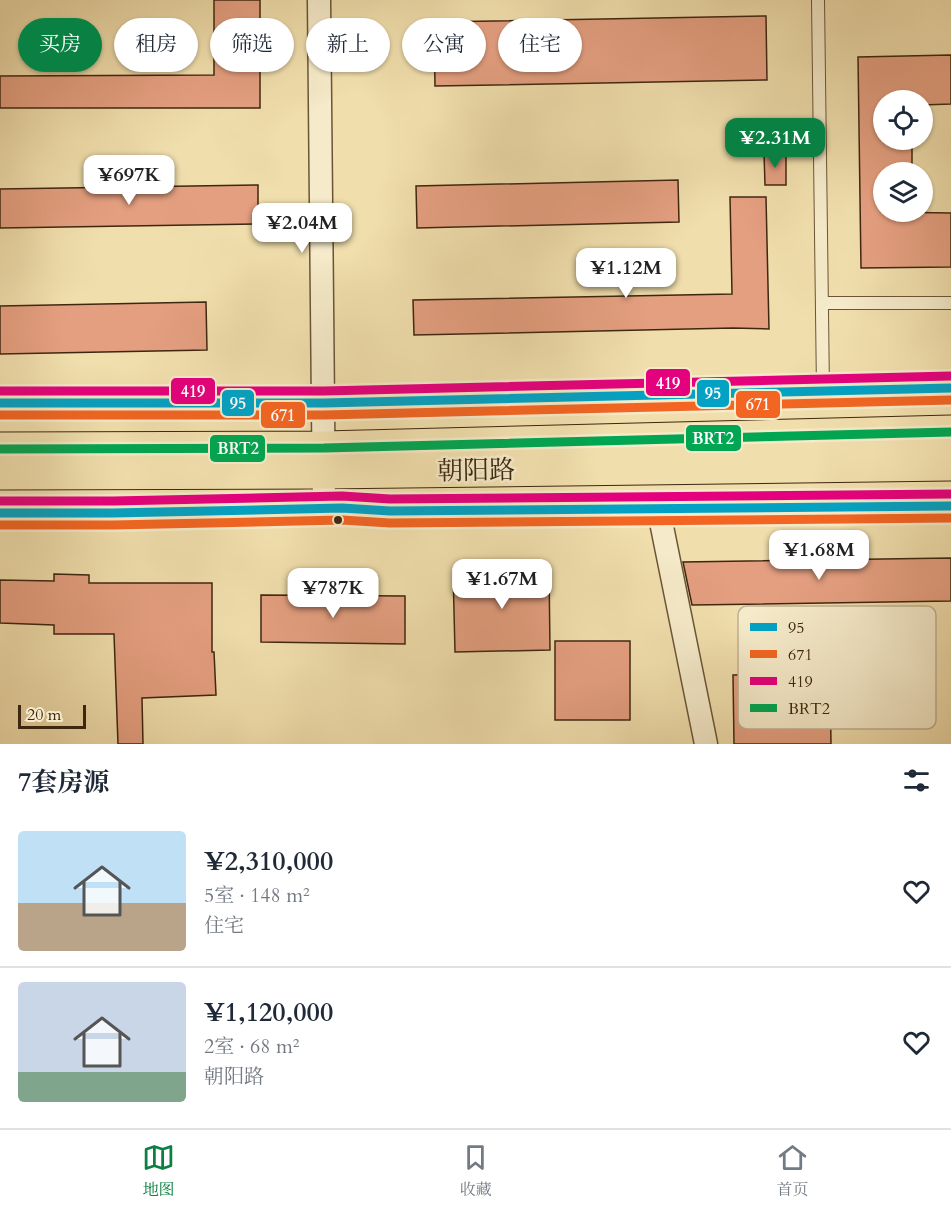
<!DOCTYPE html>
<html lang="zh">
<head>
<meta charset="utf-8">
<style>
	body { margin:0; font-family:Cardo,"Noto Serif SC",serif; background:#f6f6f7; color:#1f2937; height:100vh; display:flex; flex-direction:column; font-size:22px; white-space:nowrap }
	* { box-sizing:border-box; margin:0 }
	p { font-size:20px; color:#747a83 }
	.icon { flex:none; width:33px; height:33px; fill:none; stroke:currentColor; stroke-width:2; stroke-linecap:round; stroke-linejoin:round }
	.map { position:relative; height:744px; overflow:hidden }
	.details { display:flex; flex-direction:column; background:#fff; flex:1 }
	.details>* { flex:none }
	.top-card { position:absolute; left:18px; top:18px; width:600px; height:54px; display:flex; gap:12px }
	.controls { position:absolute; left:873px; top:90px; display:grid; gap:12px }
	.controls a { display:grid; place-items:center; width:60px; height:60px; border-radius:50%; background:#fff; box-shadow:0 2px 4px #0004; font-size:30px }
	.scale { position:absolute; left:18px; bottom:15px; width:68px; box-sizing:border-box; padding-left:6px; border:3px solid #3e270f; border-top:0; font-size:16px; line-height:21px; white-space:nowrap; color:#3e270f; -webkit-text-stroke:4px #f5eac9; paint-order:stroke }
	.price { position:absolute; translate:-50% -51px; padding:0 14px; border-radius:12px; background:#fff; color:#222; font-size:20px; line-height:39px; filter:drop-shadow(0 2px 3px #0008) }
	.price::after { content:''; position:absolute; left:50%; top:36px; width:18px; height:14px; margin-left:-9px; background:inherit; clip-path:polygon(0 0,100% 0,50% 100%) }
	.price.selected { background:#0b8043; color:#fff }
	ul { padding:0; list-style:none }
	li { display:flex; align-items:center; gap:18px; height:150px; padding:0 18px }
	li+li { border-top:2px solid #e0e1e3 }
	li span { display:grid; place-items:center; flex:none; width:168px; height:120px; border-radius:6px; color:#555 }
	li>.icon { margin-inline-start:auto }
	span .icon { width:72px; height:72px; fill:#fffc; stroke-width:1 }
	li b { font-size:26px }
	h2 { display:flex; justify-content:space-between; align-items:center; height:72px; padding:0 18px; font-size:26px }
	.pill { padding:0 21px; border-radius:27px; background:#fff; box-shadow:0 2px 4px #0004; font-size:21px; line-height:54px }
	.pill.selected { background:#0b8043; color:#fff }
	.dock { display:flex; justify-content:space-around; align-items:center; height:84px; border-top:2px solid #e0e1e3; background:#fff; font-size:16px; color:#747a83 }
	.dock a { display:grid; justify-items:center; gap:3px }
	.dock .selected { color:#0b8043 }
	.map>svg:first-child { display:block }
	.building { fill:#e49f80; stroke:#3e270f; stroke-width:1.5 }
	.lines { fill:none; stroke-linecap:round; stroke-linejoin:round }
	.lane-casing { stroke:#6a5536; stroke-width:14 }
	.street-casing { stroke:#6a5536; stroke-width:25 }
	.secondary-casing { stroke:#3e270f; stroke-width:35 }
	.highway-casing { stroke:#3e270f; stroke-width:35 }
	.lane { stroke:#f5eac9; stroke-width:12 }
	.street { stroke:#f5eac9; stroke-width:22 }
	.secondary { stroke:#f5eac9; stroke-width:33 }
	.highway { stroke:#f0deac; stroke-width:33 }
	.bus-1-casing { stroke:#f5eac9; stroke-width:14 }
	.bus-2-casing { stroke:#f5eac9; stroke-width:14 }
	.bus-3-casing { stroke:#f5eac9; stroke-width:14 }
	.bus-4-casing { stroke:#f5eac9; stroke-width:14 }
	.bus-1 { stroke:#03a2c4; stroke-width:9 }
	.bus-2 { stroke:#f26522; stroke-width:9 }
	.bus-3 { stroke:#e5007d; stroke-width:9 }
	.bus-4 { stroke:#00a651; stroke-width:9 }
	.bus-dot { fill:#3e270f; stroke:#f5eac9; stroke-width:2 }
	.labels { text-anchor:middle; stroke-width:5; stroke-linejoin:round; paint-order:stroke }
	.street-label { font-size:26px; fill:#3e270f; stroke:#f5eac9 }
	.key { fill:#f5eac9; stroke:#beb091; stroke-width:1.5 }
	.key-label { font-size:16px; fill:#3e270f }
	.line-badge { stroke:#f5eac9; stroke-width:2 }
	.badge-label { font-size:16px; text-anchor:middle; font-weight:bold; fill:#fff }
</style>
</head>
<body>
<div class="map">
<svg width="951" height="744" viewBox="0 0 951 744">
	<rect width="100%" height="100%" fill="#f0deac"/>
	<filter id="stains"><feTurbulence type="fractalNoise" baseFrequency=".00333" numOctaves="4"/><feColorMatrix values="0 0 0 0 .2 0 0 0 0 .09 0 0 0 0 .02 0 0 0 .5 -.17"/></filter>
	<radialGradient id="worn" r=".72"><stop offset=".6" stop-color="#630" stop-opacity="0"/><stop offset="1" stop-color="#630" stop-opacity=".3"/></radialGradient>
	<g class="building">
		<path d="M214 0H260V108H0V76L214 75Z"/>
		<path d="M766 16 767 80 435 86 434 22Z"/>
		<path d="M951 55V104L922 105V100H884V140H912V172H884V212L951 213V267L861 268 858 57Z"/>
		<path d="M764 153H786V185H765Z"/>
		<path d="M678 180 679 222 417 228 416 186Z"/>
		<path d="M258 185V224L0 228V189Z"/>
		<path d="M730 197H766L769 329 733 328 414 335 413 300 732 294Z"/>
		<path d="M206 302 207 350 0 354V306Z"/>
		<path d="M951 558V601L692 605 683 562Z"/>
		<path d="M549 568 550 650 455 652 453 570Z"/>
		<path d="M54 574 89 575V583H212V652H214L216 695 142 698 143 744H118L114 634H54V625L0 623V580L54 581Z"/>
		<path d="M261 595 405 596V644L261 642Z"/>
		<rect x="555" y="641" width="75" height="79"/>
		<path d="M830 673 831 744H734L733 675Z"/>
	</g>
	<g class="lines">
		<g class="lane-casing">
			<g id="lane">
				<path d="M818 0 823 390"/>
				<path d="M822 303H951"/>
			</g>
		</g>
		<g class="street-casing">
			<g id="street">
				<path d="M319 0 324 508"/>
				<path d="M658 507 706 744"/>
			</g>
		</g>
		<g class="secondary-casing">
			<g id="secondary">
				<path d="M0 403H324L951 388"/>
				<path d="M0 513H113L342 508 390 511 951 506"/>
			</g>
		</g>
		<g class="highway-casing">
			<g id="highway">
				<path d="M0 449 324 448 951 432"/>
				<path d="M0 473 324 472 951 464"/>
			</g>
		</g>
		<use href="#lane" class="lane"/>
		<use href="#street" class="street"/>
		<use href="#secondary" class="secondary"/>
		<use href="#highway" class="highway"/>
		<g class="bus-1-casing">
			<g id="bus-1">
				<path d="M0 403H324L951 388"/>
				<path d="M0 513H113L342 508 390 511 951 506"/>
			</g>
		</g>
		<g class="bus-2-casing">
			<g id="bus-2">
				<path d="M0 415H324L951 400"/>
				<path d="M0 525H113L342 520 390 523 951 518"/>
			</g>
		</g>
		<g class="bus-3-casing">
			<g id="bus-3">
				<path d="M0 391H324L951 376"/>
				<path d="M0 501H113L342 496 390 499 951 494"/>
			</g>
		</g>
		<g class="bus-4-casing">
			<path id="bus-4" d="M0 449 324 448 951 432"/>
		</g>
		<use href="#bus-1" class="bus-1"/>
		<use href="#bus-2" class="bus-2"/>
		<use href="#bus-3" class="bus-3"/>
		<use href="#bus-4" class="bus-4"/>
	</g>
	<circle class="bus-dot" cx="338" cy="520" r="5"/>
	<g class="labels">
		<g class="street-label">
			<text transform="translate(476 470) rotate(-1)" y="9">朝阳路</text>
		</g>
	</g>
	<rect x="738" y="606" width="198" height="123" rx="9" class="key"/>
	<rect x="750" y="623" width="27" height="8" fill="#03a2c4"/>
	<rect x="750" y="650" width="27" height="8" fill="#f26522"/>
	<rect x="750" y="677" width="27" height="8" fill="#e5007d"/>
	<rect x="750" y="704" width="27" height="8" fill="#00a651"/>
	<g class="key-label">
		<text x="788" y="633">95</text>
		<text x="788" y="660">671</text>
		<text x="788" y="687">419</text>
		<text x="788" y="714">BRT2</text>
	</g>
	<g class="line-badge">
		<rect x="645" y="368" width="46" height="29" rx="6" fill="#e5007d"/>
		<rect x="170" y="377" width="46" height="28" rx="6" fill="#e5007d"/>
		<rect x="696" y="379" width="34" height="29" rx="6" fill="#03a2c4"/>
		<rect x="221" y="389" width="34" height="28" rx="6" fill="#03a2c4"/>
		<rect x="735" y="390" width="46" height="29" rx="6" fill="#f26522"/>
		<rect x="260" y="401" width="46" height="28" rx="6" fill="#f26522"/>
		<rect x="685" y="424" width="57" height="28" rx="6" fill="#00a651"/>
		<rect x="209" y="434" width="57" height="29" rx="6" fill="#00a651"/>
	</g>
	<g class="badge-label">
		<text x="668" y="389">419</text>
		<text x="193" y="397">419</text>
		<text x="713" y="399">95</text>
		<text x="238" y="409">95</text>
		<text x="758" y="410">671</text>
		<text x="283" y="421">671</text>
		<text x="713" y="444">BRT2</text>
		<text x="238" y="454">BRT2</text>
	</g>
	<rect width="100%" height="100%" filter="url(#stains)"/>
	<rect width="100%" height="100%" fill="url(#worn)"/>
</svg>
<div class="controls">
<a><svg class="icon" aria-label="locate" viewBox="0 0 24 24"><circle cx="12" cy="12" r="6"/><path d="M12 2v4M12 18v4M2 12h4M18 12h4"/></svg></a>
<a><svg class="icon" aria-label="layers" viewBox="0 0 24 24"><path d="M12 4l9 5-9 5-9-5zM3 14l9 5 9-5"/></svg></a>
</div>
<div class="scale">20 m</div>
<b class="price selected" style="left:775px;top:169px">¥2.31M</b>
<b class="price" style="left:129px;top:206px">¥697K</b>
<b class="price" style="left:302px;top:254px">¥2.04M</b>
<b class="price" style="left:626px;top:299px">¥1.12M</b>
<b class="price" style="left:819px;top:581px">¥1.68M</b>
<b class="price" style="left:502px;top:610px">¥1.67M</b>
<b class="price" style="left:333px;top:619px">¥787K</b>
<div class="top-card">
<a class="pill selected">买房</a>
<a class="pill">租房</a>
<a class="pill">筛选</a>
<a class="pill">新上</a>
<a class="pill">公寓</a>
<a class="pill">住宅</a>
</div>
</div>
<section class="details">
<h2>7套房源<svg class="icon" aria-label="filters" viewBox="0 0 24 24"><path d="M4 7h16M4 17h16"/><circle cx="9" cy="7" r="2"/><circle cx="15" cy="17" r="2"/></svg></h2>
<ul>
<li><span style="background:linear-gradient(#bfe0f5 60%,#b9a48a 0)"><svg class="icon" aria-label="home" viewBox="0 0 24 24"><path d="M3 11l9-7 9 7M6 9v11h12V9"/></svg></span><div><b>¥2,310,000</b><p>5室 · 148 m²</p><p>住宅</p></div><svg class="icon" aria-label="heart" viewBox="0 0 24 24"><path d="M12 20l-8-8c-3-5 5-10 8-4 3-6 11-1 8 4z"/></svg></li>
<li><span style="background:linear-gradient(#c9d6e8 75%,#7fa58c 0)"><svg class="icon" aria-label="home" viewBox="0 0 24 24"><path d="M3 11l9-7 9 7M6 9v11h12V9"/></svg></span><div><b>¥1,120,000</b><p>2室 · 68 m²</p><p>朝阳路</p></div><svg class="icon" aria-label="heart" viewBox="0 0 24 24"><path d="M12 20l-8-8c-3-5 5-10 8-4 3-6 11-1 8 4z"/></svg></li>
</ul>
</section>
<nav class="dock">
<a class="selected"><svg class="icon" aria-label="map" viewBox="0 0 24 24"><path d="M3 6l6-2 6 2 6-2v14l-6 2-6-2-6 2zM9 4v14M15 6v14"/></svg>地图</a>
<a><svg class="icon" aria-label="saved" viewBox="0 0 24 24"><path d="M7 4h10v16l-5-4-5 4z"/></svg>收藏</a>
<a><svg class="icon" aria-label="home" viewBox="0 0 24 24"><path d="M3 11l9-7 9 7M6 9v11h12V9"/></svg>首页</a>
</nav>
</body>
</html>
